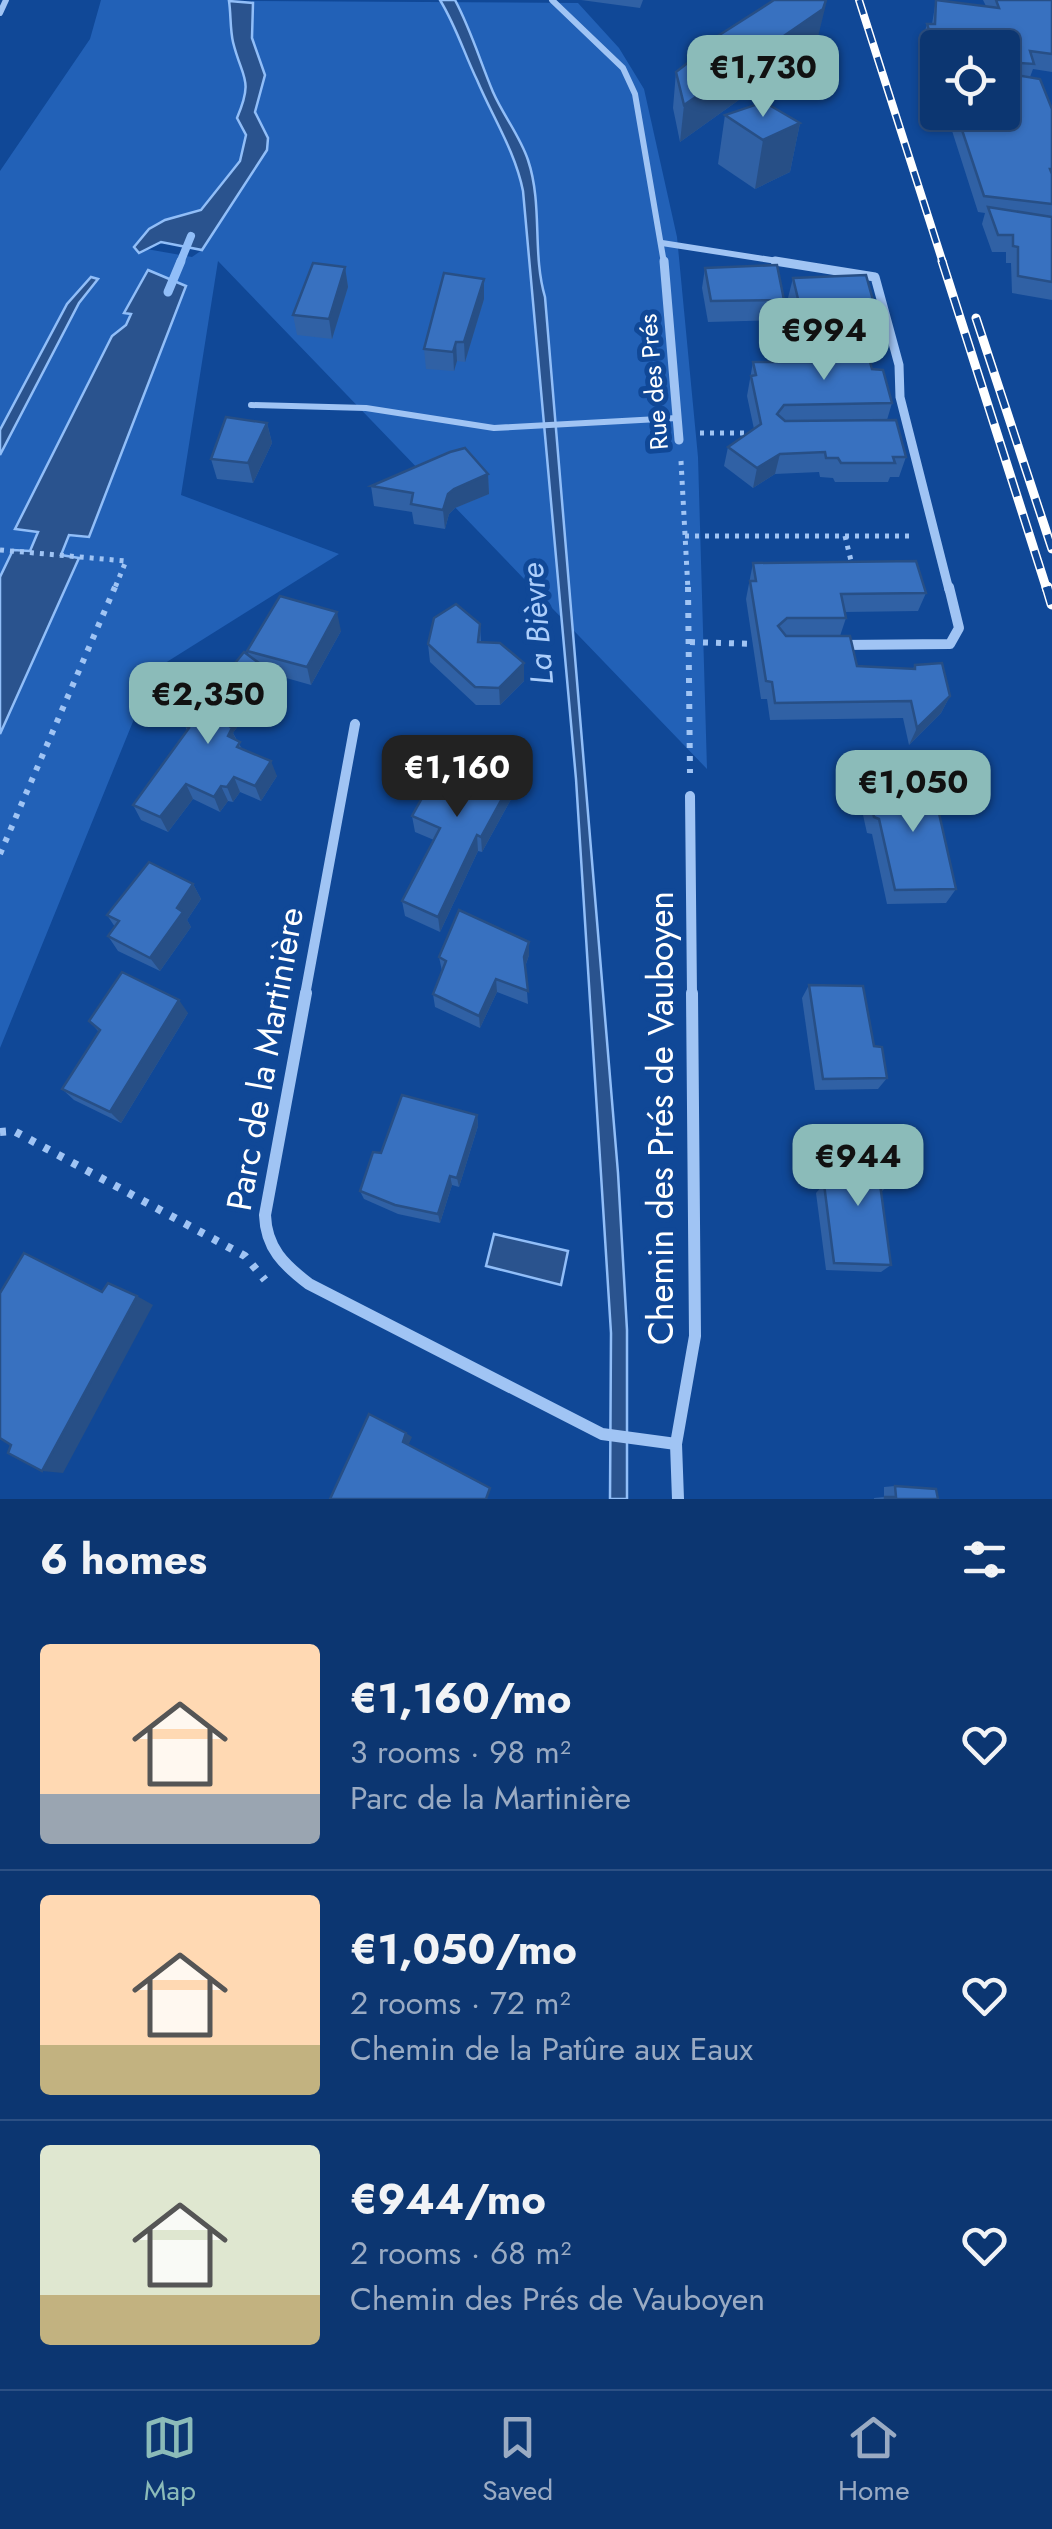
<!DOCTYPE html>
<html lang="en">
<head>
<meta charset="utf-8">
<style>
	body { margin:0; font-family:Jost,sans-serif; background:#153e76; color:#f1f3f6; height:100vh; display:flex; flex-direction:column; font-size:38px; white-space:nowrap }
	* { box-sizing:border-box; margin:0 }
	p { font-size:32px; color:#9aabc3 }
	.icon { flex:none; width:55px; height:55px; fill:none; stroke:currentColor; stroke-width:2; stroke-linecap:round; stroke-linejoin:round }
	.map { position:relative; height:1499px; overflow:hidden }
	.sheet { display:flex; flex-direction:column; background:#0c3671; flex:1 }
	.sheet>* { flex:none }
	.fabs { position:absolute; left:920px; top:30px; display:grid; gap:20px }
	.fabs a { display:grid; place-items:center; width:100px; height:100px; border-radius:10px; background:#0c3671; box-shadow:0 2px 8px #0004,0 0 0 2px #2c5084; font-size:50px }
	.price { position:absolute; translate:-50% -85px; padding:0 22px; border-radius:20px; background:#8bbbb9; color:#111; font-size:32px; line-height:65px; filter:drop-shadow(0 2px 5px #0008) }
	.price::after { content:''; position:absolute; left:50%; top:60px; width:30px; height:22px; margin-left:-15px; background:inherit; clip-path:polygon(0 0,100% 0,50% 100%) }
	.price.active { background:#222; color:#fff }
	ul { padding:0; list-style:none }
	li { display:flex; align-items:center; gap:30px; height:250px; padding:0 40px }
	li+li { border-top:2px solid #2c5084 }
	li span { display:grid; place-items:center; flex:none; width:280px; height:200px; border-radius:10px; color:#555 }
	li>.icon { margin-inline-start:auto }
	span .icon { width:120px; height:120px; fill:#fffc; stroke-width:1 }
	li b { font-size:42px }
	h2 { display:flex; justify-content:space-between; align-items:center; height:120px; padding:0 40px; font-size:42px }
	.tabs { display:flex; justify-content:space-around; align-items:center; height:140px; border-top:2px solid #2c5084; background:#0c3671; font-size:28px; color:#9aabc3 }
	.tabs a { display:grid; justify-items:center; gap:5px }
	.tabs .active { color:#8bbbb9 }
	.map>svg:first-child { display:block }
	.green { fill:#2261b7 }
	.water { fill:#2a538e; stroke:#91bef8; stroke-width:2.5 }
	.lines { fill:none; stroke-linecap:round; stroke-linejoin:round }
	.stream-far1 { stroke:#91bef8; stroke-width:8 }
	.stream { stroke:#91bef8; stroke-width:9 }
	.path-far2 { stroke:#a0c4f4; stroke-width:5; stroke-dasharray:4 6; stroke-linecap:butt }
	.path-far1 { stroke:#a0c4f4; stroke-width:6; stroke-dasharray:5 8; stroke-linecap:butt }
	.path { stroke:#a0c4f4; stroke-width:8; stroke-dasharray:6 10; stroke-linecap:butt }
	.service { stroke:#a0c4f4; stroke-width:6 }
	.minor-far3 { stroke:#a0c4f4; stroke-width:6 }
	.minor-far2 { stroke:#a0c4f4; stroke-width:9 }
	.minor-far1 { stroke:#a0c4f4; stroke-width:10 }
	.minor { stroke:#a0c4f4; stroke-width:12 }
	.rail-far2-casing { stroke:#fff; stroke-width:8 }
	.rail-far1-casing { stroke:#fff; stroke-width:9 }
	.rail-casing { stroke:#fff; stroke-width:11 }
	.rail-far2 { stroke:#104897; stroke-width:5; stroke-dasharray:15; stroke-linecap:butt }
	.rail-far1 { stroke:#104897; stroke-width:6; stroke-dasharray:19; stroke-linecap:butt }
	.rail { stroke:#104897; stroke-width:8; stroke-dasharray:22; stroke-linecap:butt }
	.wall { fill:#3061a5 }
	.shaded-wall { fill:#274f86 }
	.building { fill:#3871c0; stroke:#274f86; stroke-width:2.5 }
	.labels { text-anchor:middle; stroke-width:10; stroke-linejoin:round; paint-order:stroke }
	.far-street-label { font-size:25px; fill:#fff; stroke:#104897 }
	.water-label { font-size:32px; font-style:italic; fill:#accefb; stroke:#104897 }
	.near-street-label { font-size:35px; fill:#fff; stroke:#104897 }
</style>
</head>
<body>
<div class="map">
<svg width="1052" height="1499" viewBox="0 0 1052 1499">
	<rect width="100%" height="100%" fill="#104897"/>
	<path class="green" d="M101 0H230C230 13 230 28 233 41 241 81 256 73 237 118L246 135 240 161 200 211 165 221 135 247 192 257 202 250 268 138 255 112 265 75 252 38V1L578 3 619 48 644 89 677 237 698 457 707 769 218 261 181 495 339 554 154 670 0 1048V455L79 303 98 280 68 306 0 430V171L90 39Z"/>
	<g class="water">
		<path d="M440 0H455C471 30 480 61 493 92 503 115 520 136 528 160 543 205 532 253 545 297L618 1173 627 1330V1499H610L611 1333 576 779 523 191C515 151 493 118 477 80 464 53 456 26 440 0Z"/>
		<path d="M229 1 253 3 252 38 265 75 255 112 268 138 267 150 202 250 161 242 139 253 134 247 149 229 165 220 201 210 240 161 246 135 237 118C254 78 242 79 233 42 230 29 231 14 229 1Z"/>
		<path d="M148 270 186 286 89 537 69 535 61 555 79 558 0 734V577L13 550 30 551 38 532 15 529 112 336 126 325 131 314 124 313Z"/>
		<path d="M91 277 98 279 79 303 0 455V430L67 304Z"/>
		<path d="M494 1234 568 1251 561 1285 486 1266Z"/>
	</g>
	<g class="lines">
		<path class="stream-far1" d="M180 263 191 236"/>
		<path class="stream" d="M168 292 181 261"/>
		<g class="path-far2">
			<path d="M700 433H753"/>
			<path d="M681 461 688 590"/>
			<path d="M685 536H914"/>
			<path d="M845 536 853 569"/>
			<path d="M0 550 126 561 114 590"/>
		</g>
		<g class="path-far1">
			<path d="M688 587 690 773"/>
			<path d="M690 642 758 644"/>
			<path d="M0 854 115 587"/>
		</g>
		<path class="path" d="M0 1132 14 1131 245 1256 265 1280"/>
		<path class="service" d="M251 405 366 408 494 428 677 418"/>
		<g class="minor-far3">
			<path d="M552 0 623 68 635 94 664 263"/>
			<path d="M0 13 6 0"/>
			<path d="M662 243 790 263"/>
		</g>
		<g class="minor-far2">
			<path d="M664 261 679 440"/>
			<path d="M775 261 875 277 899 365 900 397 949 590"/>
		</g>
		<g class="minor-far1">
			<path d="M842 645 950 644 959 628 949 587"/>
			<path d="M690 796 692 995"/>
			<path d="M305 995 355 724"/>
		</g>
		<g class="minor">
			<path d="M306 993 265 1215C266 1248 284 1265 309 1284L602 1434 676 1444"/>
			<path d="M678 1499 676 1444 695 1336 692 993"/>
		</g>
		<g class="rail-far2-casing">
			<path id="rail-far2" d="M859 0 943 263"/>
		</g>
		<g class="rail-far1-casing">
			<g id="rail-far1">
				<path d="M942 261 1047 590"/>
				<path d="M976 318 1052 549"/>
			</g>
		</g>
		<g class="rail-casing">
			<path id="rail" d="M1047 587 1052 604"/>
		</g>
		<use href="#rail-far2" class="rail-far2"/>
		<use href="#rail-far1" class="rail-far1"/>
		<use href="#rail" class="rail"/>
	</g>
	<g class="wall">
		<path d="M581 0H643L640 8Z"/>
		<path d="M936 0 986 6 983 0H1052V72L1033 69 1030 77 1052 109V300L1012 293 1011 263H1006V252H992L982 224 985 213 978 212 946 112H1002L938 48V88L922 41 927 24H932Z"/>
		<path d="M816 45 680 142 673 108 676 72 688 63V55Z"/>
		<path d="M725 115 800 123 790 172 755 189 718 164Z"/>
		<path d="M345 267 348 287 332 339 297 335 293 315Z"/>
		<path d="M705 268 784 300 780 320 708 322 702 288Z"/>
		<path d="M793 278 876 311 870 331H861L872 369 892 403 887 420 906 457 899 477H890L888 482H835L833 478 820 477 819 472 775 474 753 488 724 466 728 447 754 429 747 396 753 362H804L788 298Z"/>
		<path d="M484 299 465 362 457 361 454 371 426 369 424 349Z"/>
		<path d="M267 423 272 443 253 483 217 479 211 459Z"/>
		<path d="M488 474 489 494 455 508 449 514 445 529 414 524 412 512 374 506 371 486Z"/>
		<path d="M753 563 926 593 918 611 845 612 846 618 840 636 857 666 913 669 915 665 950 696 941 713 909 745 903 718 770 720 767 699H761L746 599Z"/>
		<path d="M480 624 481 642 524 681 500 705H476L430 662 428 644Z"/>
		<path d="M341 631 311 685 265 672 268 683 233 733 242 749 277 776 261 801 240 792 233 802 228 801 220 812 193 799 168 832 141 820 133 805 187 731 185 725 249 655 247 651Z"/>
		<path d="M458 760 521 764V781L482 852 478 851 440 932 405 916 402 901 434 840 415 832 412 816Z"/>
		<path d="M881 778 926 789 956 889 946 903 887 904 872 834 867 833 861 806 868 791 875 790Z"/>
		<path d="M193 884 201 899 187 920 191 927 160 971 118 951 108 936 115 927 107 915Z"/>
		<path d="M529 942V955L525 967 528 1004 497 992 480 1028 435 1007 433 994 442 971 439 957Z"/>
		<path d="M809 985 874 1046 887 1078 878 1089 815 1090 802 998Z"/>
		<path d="M188 1013 121 1123 74 1100 62 1089 99 1032 89 1021Z"/>
		<path d="M477 1115 478 1126 459 1187 452 1185 440 1223 398 1214 364 1199 360 1191 381 1153Z"/>
		<path d="M830 1153 889 1185 881 1192 891 1265 881 1272 826 1270 816 1193 824 1184 822 1163Z"/>
		<path d="M895 1486 938 1499H874V1498L884 1497V1487Z"/>
	</g>
	<g class="shaded-wall">
		<path d="M826 0H827L816 45 680 142 684 105Z"/>
		<path d="M800 123 790 172 755 189 763 140Z"/>
		<path d="M345 267 348 287 332 339 329 319Z"/>
		<path d="M484 279V299L465 362 464 342Z"/>
		<path d="M456 342 457 361 454 371 453 352Z"/>
		<path d="M267 423 272 443 253 483 248 463Z"/>
		<path d="M780 454 775 474 753 488 757 468Z"/>
		<path d="M488 474 489 494 455 508 449 514 445 529 443 510 448 494 454 489Z"/>
		<path d="M337 612 341 631 311 685 307 667Z"/>
		<path d="M524 663V681L500 705 499 688Z"/>
		<path d="M263 666 268 683 233 733 238 744 234 752 224 722Z"/>
		<path d="M950 696 941 713 909 745 917 728Z"/>
		<path d="M271 761 277 776 261 801 255 786Z"/>
		<path d="M521 764V781L482 852 481 837Z"/>
		<path d="M234 777 240 792 233 802 227 787Z"/>
		<path d="M186 784 193 799 168 832 160 817Z"/>
		<path d="M221 786 228 801 220 812 214 797Z"/>
		<path d="M477 835 478 851 440 932 438 917Z"/>
		<path d="M193 884 201 899 187 920 191 927 160 971 150 958 177 908Z"/>
		<path d="M529 942V955L524 970V957Z"/>
		<path d="M496 979 497 992 480 1028 479 1016Z"/>
		<path d="M179 1000 188 1013 121 1123 110 1112Z"/>
		<path d="M477 1115 478 1126 459 1187 457 1178Z"/>
		<path d="M450 1176 452 1185 440 1223 438 1214Z"/>
		<path d="M137 1296 153 1305 63 1473 42 1471Z"/>
		<path d="M406 1433 412 1437 408 1446 403 1442Z"/>
	</g>
	<g class="building">
		<path d="M774 0H826L823 9 684 105 676 72 694 58 688 55Z"/>
		<path d="M936 0 999 8 996 0H1052V54L1030 51 1034 64 1003 62 1004 73 1040 79 1052 109V169H1050L1052 174V204L984 196 956 112H1002V48H938V57L927 24H935Z"/>
		<path d="M764 102 800 123 763 140 725 115Z"/>
		<path d="M988 207 1052 217V282L1018 276V247L1013 246V235H998Z"/>
		<path d="M313 263 345 267 329 319 293 315Z"/>
		<path d="M777 265 784 300 711 301 705 268Z"/>
		<path d="M444 273 484 279 464 342H456L453 352 424 349Z"/>
		<path d="M866 275 876 311H856L872 369 883 370 892 403 784 405 777 414 785 421 896 420 906 457H893L895 463H841L838 458H826L825 452 780 454 757 468 728 447 761 424 751 376 756 375 753 362H813L793 278Z"/>
		<path d="M226 417 267 423 248 463 211 459Z"/>
		<path d="M465 448 488 474 454 489 448 494 443 510 411 504 413 493 371 486 450 452Z"/>
		<path d="M916 561 926 593 841 594 846 618H787L778 626 786 636H850L857 666 915 669V665L942 663 950 696 917 728 911 701 775 703 772 682 766 681 750 581H756L753 563Z"/>
		<path d="M280 596 337 612 307 667 247 651Z"/>
		<path d="M456 604 480 624 478 642 500 643 524 663 499 688 475 687 428 644 434 618Z"/>
		<path d="M244 652 263 666 224 722 232 728 228 736 240 742 237 747 271 761 255 786 234 777 227 787 221 786 214 797 186 784 160 817 133 805 189 728 185 725Z"/>
		<path d="M467 744 521 764 481 837 477 835 438 917 402 901 440 828 412 816 446 755 458 760Z"/>
		<path d="M881 778H923L926 789 934 791 956 889 895 890 879 819 874 817 868 791 883 790Z"/>
		<path d="M149 862 193 884 177 908 183 912 150 958 108 936 119 921 107 915Z"/>
		<path d="M459 910 529 942 524 957 528 991 496 979 479 1016 433 994 446 961 439 957Z"/>
		<path d="M122 972 179 1000 110 1112 62 1089 100 1030 89 1021Z"/>
		<path d="M809 985 863 986 874 1046 882 1047 887 1078 823 1079Z"/>
		<path d="M402 1095 477 1115 457 1178 450 1176 438 1214 395 1205 360 1191 373 1152 381 1153Z"/>
		<path d="M830 1153H883L889 1185 880 1184 891 1265 834 1263 824 1184 834 1185Z"/>
		<path d="M24 1253 102 1292 108 1283 137 1296 42 1471 8 1453 11 1445 0 1438V1293Z"/>
		<path d="M369 1414 406 1433 403 1442 490 1488 486 1499H330Z"/>
		<path d="M895 1486 936 1489 938 1499H885V1497H896Z"/>
	</g>
	<g class="labels">
		<g class="far-street-label">
			<text transform="translate(653 382) rotate(-95)" y="9">Rue des Prés</text>
		</g>
		<g class="water-label">
			<text transform="translate(537 624) rotate(-95)" y="11">La Bièvre</text>
		</g>
		<g class="near-street-label">
			<text transform="translate(265 1059) rotate(-80)" y="12">Parc de la Martinière</text>
			<text transform="translate(661 1118) rotate(-90)" y="12">Chemin des Prés de Vauboyen</text>
		</g>
	</g>
</svg>
<div class="fabs">
<a><svg class="icon" aria-label="locate" viewBox="0 0 24 24"><circle cx="12" cy="12" r="6"/><path d="M12 2v4M12 18v4M2 12h4M18 12h4"/></svg></a>
</div>
<b class="price" style="left:763px;top:120px">€1,730</b>
<b class="price" style="left:824px;top:383px">€994</b>
<b class="price" style="left:208px;top:747px">€2,350</b>
<b class="price active" style="left:457px;top:820px">€1,160</b>
<b class="price" style="left:913px;top:835px">€1,050</b>
<b class="price" style="left:858px;top:1209px">€944</b>
</div>
<section class="sheet">
<h2>6 homes<svg class="icon" aria-label="filters" viewBox="0 0 24 24"><path d="M4 7h16M4 17h16"/><circle cx="9" cy="7" r="2"/><circle cx="15" cy="17" r="2"/></svg></h2>
<ul>
<li><span style="background:linear-gradient(#ffd9b3 75%,#9aa5b1 0)"><svg class="icon" aria-label="home" viewBox="0 0 24 24"><path d="M3 11l9-7 9 7M6 9v11h12V9"/></svg></span><div><b>€1,160/mo</b><p>3 rooms · 98 m²</p><p>Parc de la Martinière</p></div><svg class="icon" aria-label="heart" viewBox="0 0 24 24"><path d="M12 20l-8-8c-3-5 5-10 8-4 3-6 11-1 8 4z"/></svg></li>
<li><span style="background:linear-gradient(#ffd9b3 75%,#c2b280 0)"><svg class="icon" aria-label="home" viewBox="0 0 24 24"><path d="M3 11l9-7 9 7M6 9v11h12V9"/></svg></span><div><b>€1,050/mo</b><p>2 rooms · 72 m²</p><p>Chemin de la Patûre aux Eaux</p></div><svg class="icon" aria-label="heart" viewBox="0 0 24 24"><path d="M12 20l-8-8c-3-5 5-10 8-4 3-6 11-1 8 4z"/></svg></li>
<li><span style="background:linear-gradient(#dfe7d0 75%,#c2b280 0)"><svg class="icon" aria-label="home" viewBox="0 0 24 24"><path d="M3 11l9-7 9 7M6 9v11h12V9"/></svg></span><div><b>€944/mo</b><p>2 rooms · 68 m²</p><p>Chemin des Prés de Vauboyen</p></div><svg class="icon" aria-label="heart" viewBox="0 0 24 24"><path d="M12 20l-8-8c-3-5 5-10 8-4 3-6 11-1 8 4z"/></svg></li>
</ul>
</section>
<nav class="tabs">
<a class="active"><svg class="icon" aria-label="map" viewBox="0 0 24 24"><path d="M3 6l6-2 6 2 6-2v14l-6 2-6-2-6 2zM9 4v14M15 6v14"/></svg>Map</a>
<a><svg class="icon" aria-label="saved" viewBox="0 0 24 24"><path d="M7 4h10v16l-5-4-5 4z"/></svg>Saved</a>
<a><svg class="icon" aria-label="home" viewBox="0 0 24 24"><path d="M3 11l9-7 9 7M6 9v11h12V9"/></svg>Home</a>
</nav>
</body>
</html>
